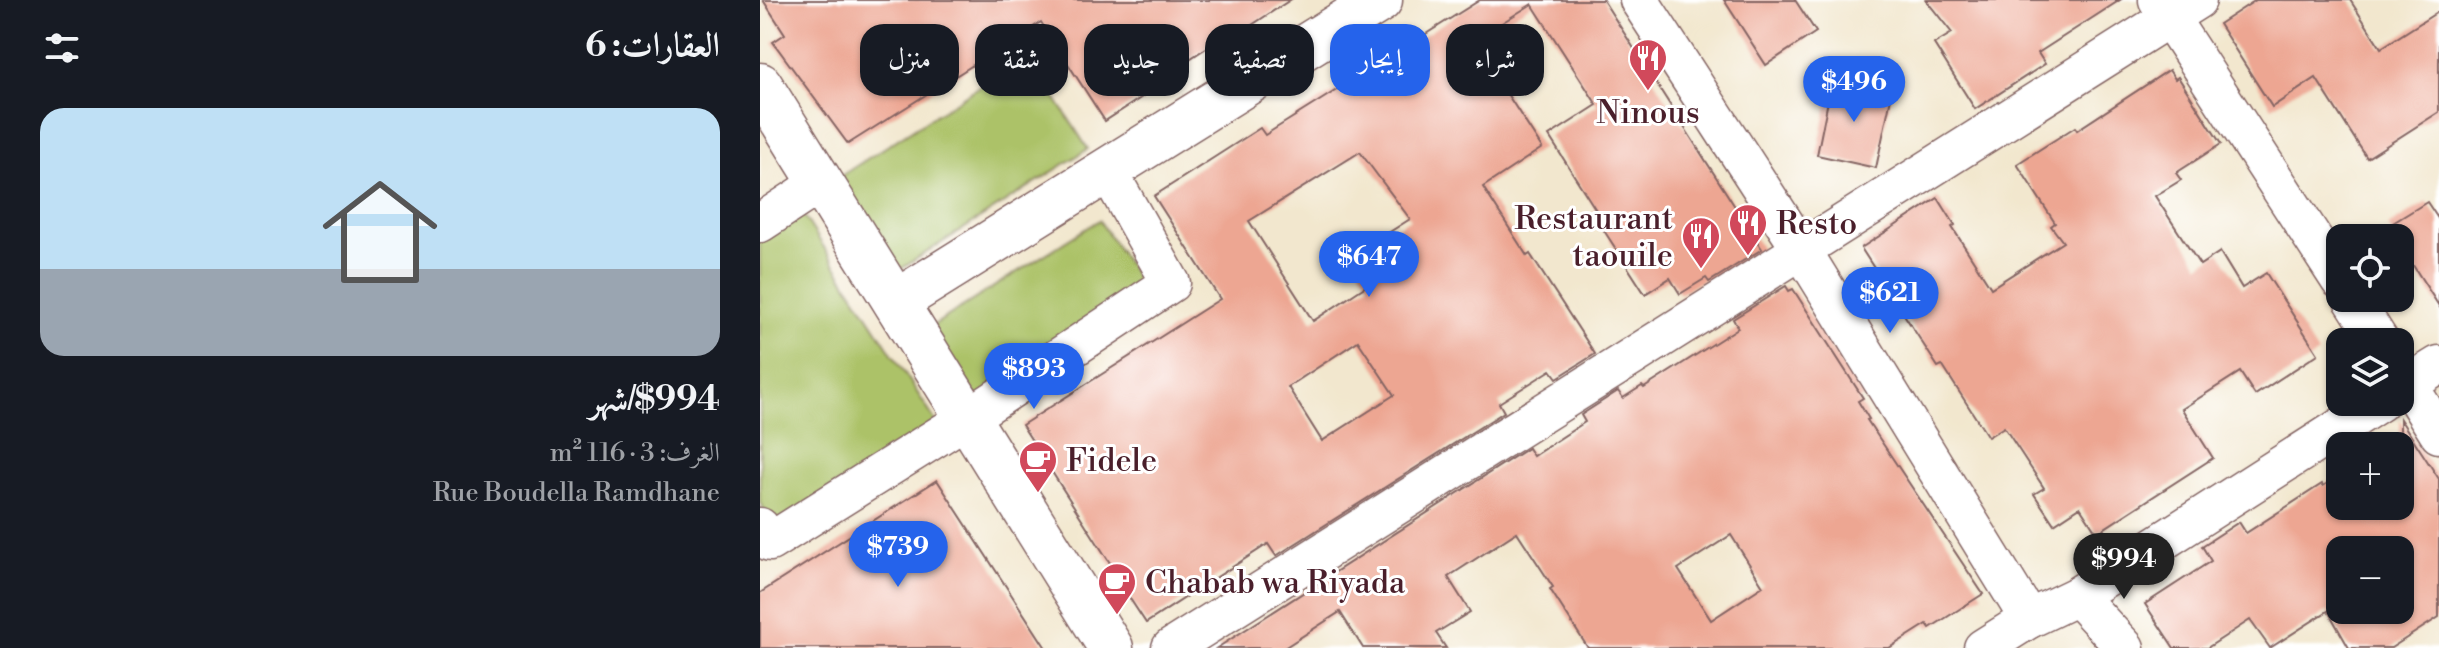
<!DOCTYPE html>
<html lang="ar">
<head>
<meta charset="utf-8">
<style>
	body { margin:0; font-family:"Libre Bodoni",Amiri,serif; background:#242831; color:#f1f3f6; direction:rtl; height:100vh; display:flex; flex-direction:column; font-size:30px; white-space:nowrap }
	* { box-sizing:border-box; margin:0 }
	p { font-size:26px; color:#9ea1a6 }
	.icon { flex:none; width:44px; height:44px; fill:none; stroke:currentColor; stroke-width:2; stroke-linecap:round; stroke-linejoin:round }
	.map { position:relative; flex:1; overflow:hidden; direction:ltr }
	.panel { display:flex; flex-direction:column; background:#171b24; width:760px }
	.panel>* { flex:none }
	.hud { position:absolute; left:24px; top:24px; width:760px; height:72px; direction:rtl; display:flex; gap:16px }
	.fabs { position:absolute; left:1566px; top:224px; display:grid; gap:16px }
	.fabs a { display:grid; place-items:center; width:88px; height:88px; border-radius:16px; background:#171b24; box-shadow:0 2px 6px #0004; font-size:40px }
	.price { position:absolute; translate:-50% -68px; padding:0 18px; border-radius:28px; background:#2563eb; color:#fff; font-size:26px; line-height:52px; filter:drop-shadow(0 2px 4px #0008) }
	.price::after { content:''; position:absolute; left:50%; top:48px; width:24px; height:18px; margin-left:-12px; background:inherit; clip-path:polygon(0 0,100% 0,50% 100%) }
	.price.on { background:#222; color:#fff }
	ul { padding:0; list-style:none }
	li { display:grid; align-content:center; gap:16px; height:424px; padding:0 40px }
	li span { display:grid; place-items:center; height:248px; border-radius:24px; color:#555 }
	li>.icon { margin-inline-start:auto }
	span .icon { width:144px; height:144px; fill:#fffc; stroke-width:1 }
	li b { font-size:34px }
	h2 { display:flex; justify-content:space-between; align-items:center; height:96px; padding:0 40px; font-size:34px }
	.pill { padding:0 28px; border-radius:24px; background:#171b24; box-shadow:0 2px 6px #0004; font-size:28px; line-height:72px }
	.pill.on { background:#2563eb; color:#fff }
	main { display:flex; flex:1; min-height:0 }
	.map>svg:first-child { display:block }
	.green { fill:#acc267; stroke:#7b7049; stroke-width:2 }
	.building { fill:#eda692; fill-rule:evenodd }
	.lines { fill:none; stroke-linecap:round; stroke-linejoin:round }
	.street-casing { stroke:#856564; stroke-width:41 }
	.secondary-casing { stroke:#856564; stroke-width:47 }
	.primary-casing { stroke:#856564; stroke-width:47 }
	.street { stroke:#fff; stroke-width:38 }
	.secondary { stroke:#fff; stroke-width:44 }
	.primary { stroke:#fff; stroke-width:44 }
	.labels { text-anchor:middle; stroke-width:6; stroke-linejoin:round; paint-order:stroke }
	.poi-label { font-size:32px; fill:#4a1f2b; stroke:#fff; text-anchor:start }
</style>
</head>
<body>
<main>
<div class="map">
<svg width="1679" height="648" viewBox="0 0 1679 648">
	<rect width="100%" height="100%" fill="#fff"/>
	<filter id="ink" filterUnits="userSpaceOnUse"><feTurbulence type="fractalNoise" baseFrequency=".0125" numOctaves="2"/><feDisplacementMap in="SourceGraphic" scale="16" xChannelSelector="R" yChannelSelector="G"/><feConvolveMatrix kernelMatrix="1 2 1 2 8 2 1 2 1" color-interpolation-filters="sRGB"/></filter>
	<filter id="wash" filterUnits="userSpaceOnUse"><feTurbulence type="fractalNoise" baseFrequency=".006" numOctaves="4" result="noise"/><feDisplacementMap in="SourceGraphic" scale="32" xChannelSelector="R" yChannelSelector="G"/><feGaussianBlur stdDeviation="1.8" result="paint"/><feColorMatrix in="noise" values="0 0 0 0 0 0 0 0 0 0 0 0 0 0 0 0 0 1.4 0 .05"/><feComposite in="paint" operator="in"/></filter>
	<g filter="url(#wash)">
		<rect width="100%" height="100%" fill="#f2e7ce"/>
		<g class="green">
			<path d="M268 55 328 149 136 272 76 179Z"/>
			<path d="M40 210 176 422 15 525 0 503V236Z"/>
			<path d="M339 220 386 292 213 403 166 330Z"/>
		</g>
		<g id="blocks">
			<g class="building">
				<path d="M3 0H530L475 36 472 31 413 70 416 75 345 121 281 22 88 144 13 42 25 34Z"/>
				<path d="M720 0H843L1002 249 949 282 946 278 920 294 910 278 885 294 832 212 836 210 789 136 837 105 772 4 713 41 782 148 723 187 767 256 770 254 835 354 797 378 791 370 739 403 744 412 516 556 508 544 386 623 357 579 359 577 262 425 460 299 394 196 500 128 505 135ZM600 152 650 219 592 256 609 284 553 321 489 221ZM598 341 634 395 562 441 528 387Z"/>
				<path d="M964 0H1035L1056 32 1006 65Z"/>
				<path d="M1166 0H1360L1278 53 1285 64 1215 109 1174 44 1192 33Z"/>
				<path d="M1496 0H1590L1621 48 1679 11V112L1607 158 1556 78 1512 107 1459 24Z"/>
				<path d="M1409 70 1415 79 1418 77 1461 144 1416 173 1421 180 1395 196 1440 265 1460 252 1482 288 1506 273 1558 354 1495 395 1480 372 1422 409 1453 458 1337 533 1320 507 1294 524 1274 494 1284 488 1244 427 1228 437 1182 365 1178 367 1101 248 1178 198 1195 225 1192 227 1231 288 1303 242 1291 226 1295 223 1257 164 1315 127 1317 130Z"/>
				<path d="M1072 81 1132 93 1116 168 1057 155Z"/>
				<path d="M1667 202 1679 220V306L1640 245V238H1636L1628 226Z"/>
				<path d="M1026 286 1029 291 1033 289 1103 398 1098 401 1109 419 1107 420 1223 594 1170 628 1167 624 1129 648H828L790 589 793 587 757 532 688 577 710 612 676 633 686 648H603L580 612 524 648H457L768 448 773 456 825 422 821 415 858 391 863 398 882 386 884 388 978 328 973 319ZM971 535 1003 586 951 620 918 569Z"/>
				<path d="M1640 419 1679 479V617L1631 648H1589L1568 611 1510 648 1490 620 1447 648H1414L1385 604 1451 561 1442 546 1479 522 1486 533 1562 484 1563 486 1580 475V506H1640ZM1580 550H1640V610H1570L1580 604Z"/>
				<path d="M177 480 286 648H0V593Z"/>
			</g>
		</g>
	</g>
	<g filter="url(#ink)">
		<use href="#blocks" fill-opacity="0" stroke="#856564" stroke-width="2"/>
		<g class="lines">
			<g class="street-casing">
				<g id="street">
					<path d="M879 0 1041 249 1269 619 1223 648"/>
					<path d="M1398 0 1580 280"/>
					<path d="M0 223 61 183"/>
					<path d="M1592 298 1620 342"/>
					<path d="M1640 372 1679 434"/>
					<path d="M1640 389 1679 365"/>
					<path d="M0 527 10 542 209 417 411 283 348 171"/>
					<path d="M1317 596 1365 648"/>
					<path d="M1269 619 1317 596 1620 402"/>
					<path d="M411 648 1437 0"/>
				</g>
			</g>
			<g class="secondary-casing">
				<path id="secondary" d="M136 302 620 0"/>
			</g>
			<g class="primary-casing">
				<path id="primary" d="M0 85 351 648"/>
			</g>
			<use href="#street" class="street"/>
			<use href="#secondary" class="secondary"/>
			<use href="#primary" class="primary"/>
		</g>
	</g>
	<defs>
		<g id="restaurant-pin" transform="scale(2)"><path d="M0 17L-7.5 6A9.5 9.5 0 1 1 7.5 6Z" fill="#d1495b" stroke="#fff"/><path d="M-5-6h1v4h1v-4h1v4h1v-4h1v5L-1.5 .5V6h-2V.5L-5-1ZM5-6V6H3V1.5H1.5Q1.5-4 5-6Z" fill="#fff"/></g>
		<g id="cafe-pin" transform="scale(2)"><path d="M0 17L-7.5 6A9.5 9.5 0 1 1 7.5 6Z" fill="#d1495b" stroke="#fff"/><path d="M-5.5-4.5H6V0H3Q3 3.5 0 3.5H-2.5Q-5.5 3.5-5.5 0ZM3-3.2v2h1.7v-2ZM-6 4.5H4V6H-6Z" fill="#fff"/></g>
	</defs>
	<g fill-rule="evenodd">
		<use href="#restaurant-pin" x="888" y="58"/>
		<use href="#restaurant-pin" x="988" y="223"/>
		<use href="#restaurant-pin" x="941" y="236"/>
		<use href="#cafe-pin" x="278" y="460"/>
		<use href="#cafe-pin" x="357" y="582"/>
	</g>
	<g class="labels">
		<g class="poi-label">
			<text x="888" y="123" text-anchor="middle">Ninous</text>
			<text x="913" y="229" text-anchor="end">Restaurant<tspan x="913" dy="37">taouile</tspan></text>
			<text x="1016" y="234">Resto</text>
			<text x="306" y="471">Fidele</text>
			<text x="385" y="593">Chabab wa Riyada</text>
		</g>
	</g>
</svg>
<div class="fabs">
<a><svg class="icon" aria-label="locate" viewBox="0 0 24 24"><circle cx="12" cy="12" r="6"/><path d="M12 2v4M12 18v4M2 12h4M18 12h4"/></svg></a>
<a><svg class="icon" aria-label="layers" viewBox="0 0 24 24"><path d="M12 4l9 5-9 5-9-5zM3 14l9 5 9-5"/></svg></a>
<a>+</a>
<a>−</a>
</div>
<b class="price" style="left:1094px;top:124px">$496</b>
<b class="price" style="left:609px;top:299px">$647</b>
<b class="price" style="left:1130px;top:335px">$621</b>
<b class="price" style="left:274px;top:411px">$893</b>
<b class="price" style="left:138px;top:589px">$739</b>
<b class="price on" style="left:1364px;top:601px">$994</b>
<div class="hud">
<a class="pill">شراء</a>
<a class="pill on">إيجار</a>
<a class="pill">تصفية</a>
<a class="pill">جديد</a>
<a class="pill">شقة</a>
<a class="pill">منزل</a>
</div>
</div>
<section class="panel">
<h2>العقارات: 6<svg class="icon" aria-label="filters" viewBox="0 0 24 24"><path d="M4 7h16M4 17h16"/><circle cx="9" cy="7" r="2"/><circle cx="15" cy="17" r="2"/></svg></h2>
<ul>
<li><span style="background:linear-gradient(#bfe0f5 65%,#9aa5b1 0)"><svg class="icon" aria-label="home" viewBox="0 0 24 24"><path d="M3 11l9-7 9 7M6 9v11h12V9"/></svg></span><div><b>$994/شهر</b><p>الغرف: 3 · 116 m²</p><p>Rue Boudella Ramdhane</p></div></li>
</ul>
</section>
</main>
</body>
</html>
